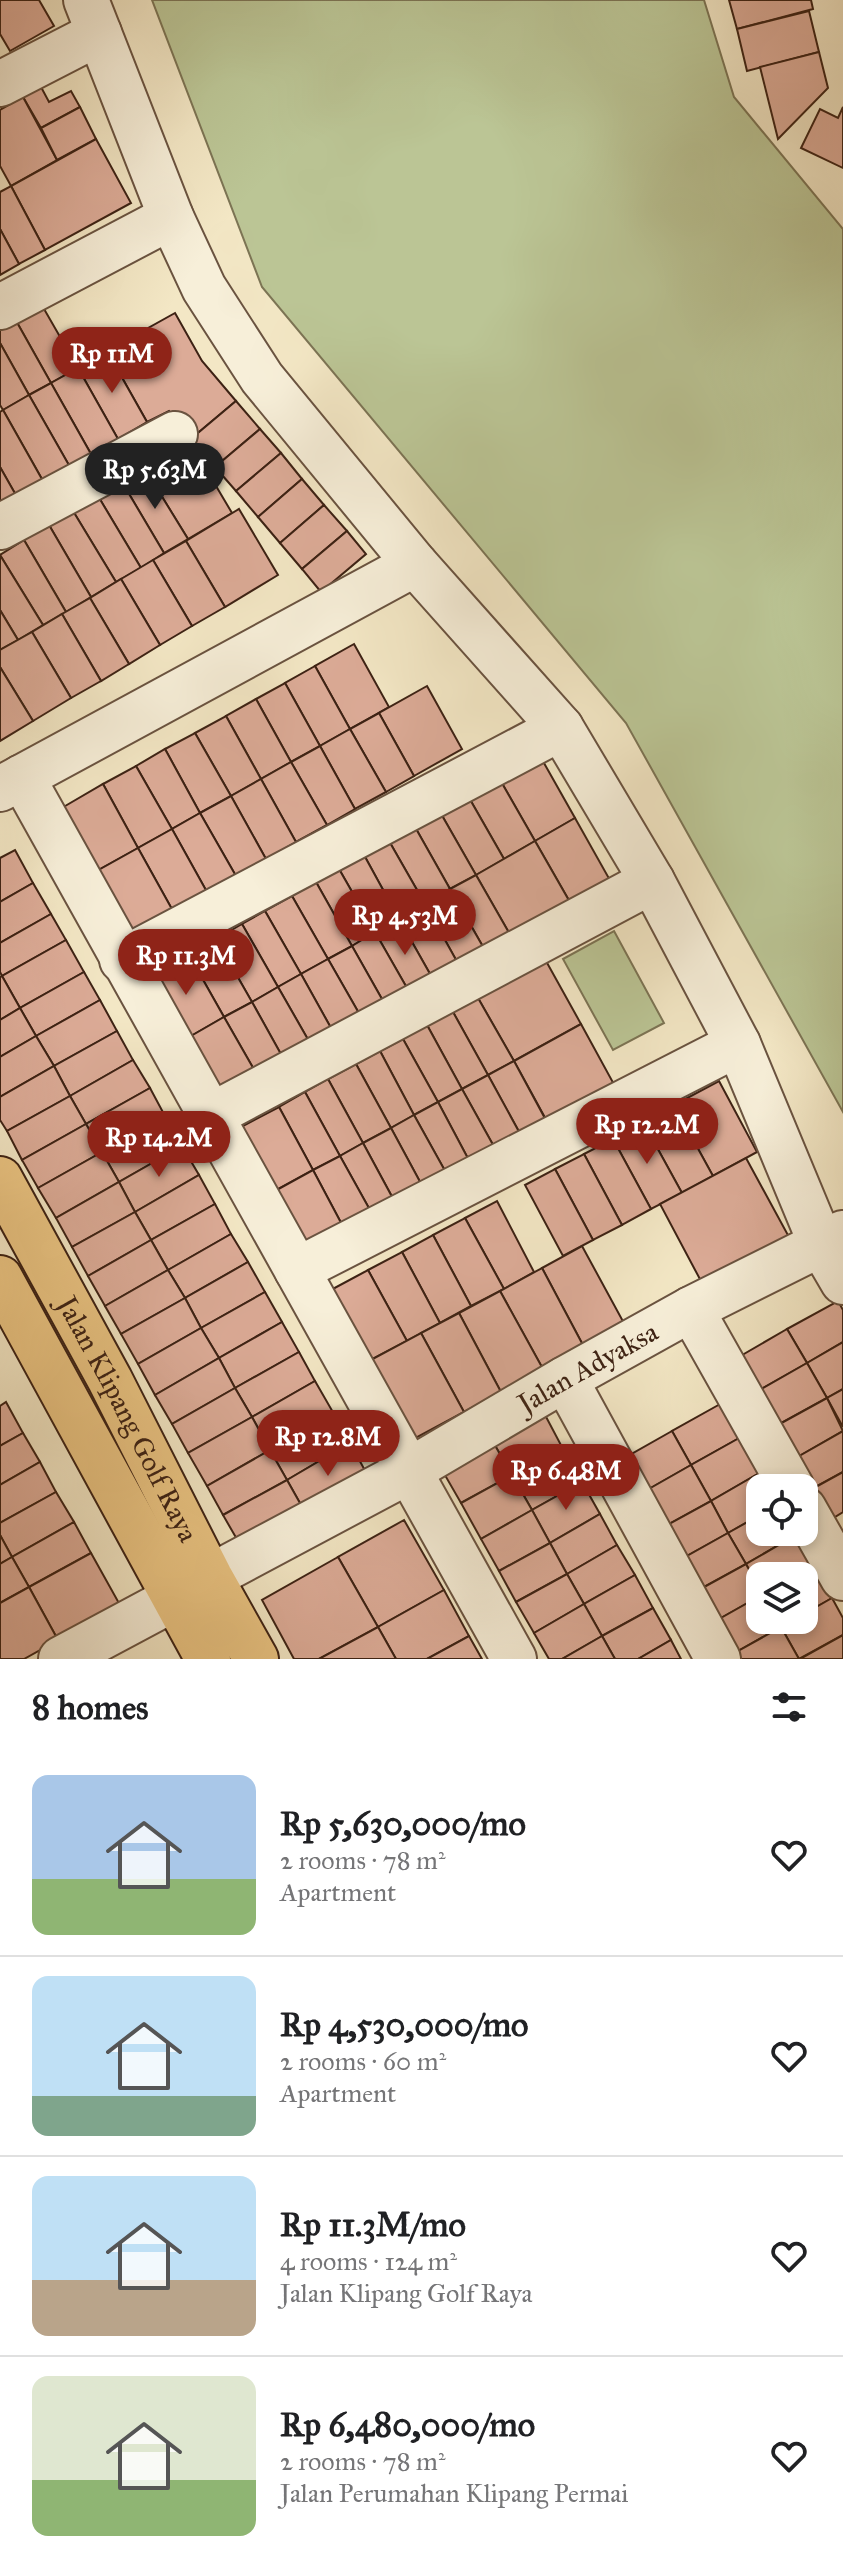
<!DOCTYPE html>
<html lang="en">
<head>
<meta charset="utf-8">
<style>
	body { margin:0; font-family:"IM FELL Great Primer",serif; background:#f6f6f6; color:#202124; height:100vh; display:flex; flex-direction:column; font-size:30px; white-space:nowrap }
	* { box-sizing:border-box; margin:0 }
	p { font-size:26px; color:#757577 }
	.icon { flex:none; width:44px; height:44px; fill:none; stroke:currentColor; stroke-width:2; stroke-linecap:round; stroke-linejoin:round }
	.map { position:relative; height:1659px; overflow:hidden }
	.side { display:flex; flex-direction:column; background:#fff; flex:1 }
	.side>* { flex:none }
	.tools { position:absolute; left:746px; top:1474px; display:grid; gap:16px }
	.tools a { display:grid; place-items:center; width:72px; height:72px; border-radius:16px; background:#fff; box-shadow:0 4px 12px #0003; font-size:40px }
	.price { position:absolute; translate:-50% -68px; padding:0 18px; border-radius:28px; background:#8f2418; color:#fff; font-size:26px; line-height:52px; filter:drop-shadow(0 2px 4px #0008) }
	.price::after { content:''; position:absolute; left:50%; top:48px; width:24px; height:18px; margin-left:-12px; background:inherit; clip-path:polygon(0 0,100% 0,50% 100%) }
	.price.active { background:#222; color:#fff }
	ul { padding:0; list-style:none }
	li { display:flex; align-items:center; gap:24px; height:200px; padding:0 32px }
	li+li { border-top:2px solid #e0e0e0 }
	li span { display:grid; place-items:center; flex:none; width:224px; height:160px; border-radius:16px; color:#555 }
	li>.icon { margin-inline-start:auto }
	span .icon { width:96px; height:96px; fill:#fffc; stroke-width:1 }
	li b { font-size:34px }
	h2 { display:flex; justify-content:space-between; align-items:center; height:96px; padding:0 32px; font-size:34px }
	.map>svg:first-child { display:block }
	.green { fill:#bbc595; stroke:#7c7454; stroke-width:2 }
	.building { fill:#dcab97; stroke:#3d2214; stroke-width:2 }
	.lines { fill:none; stroke-linecap:round; stroke-linejoin:round }
	.minor-casing { stroke:#6a5340; stroke-width:48 }
	.major-casing { stroke:#3d2214; stroke-width:48 }
	.minor { stroke:#f7efd9; stroke-width:44 }
	.major { stroke:#eac482; stroke-width:44 }
	.labels { text-anchor:middle; stroke-width:8; stroke-linejoin:round; paint-order:stroke }
	.street-label { font-size:28px; fill:#3d2214; stroke:#f7efd9 }
</style>
</head>
<body>
<div class="map">
<svg width="843" height="1659" viewBox="0 0 843 1659">
	<rect width="100%" height="100%" fill="#f3e7c5"/>
	<filter id="stains"><feTurbulence type="fractalNoise" baseFrequency=".0025" numOctaves="4"/><feColorMatrix values="0 0 0 0 .2 0 0 0 0 .09 0 0 0 0 .02 0 0 0 .5 -.17"/></filter>
	<radialGradient id="worn" r=".72"><stop offset=".6" stop-color="#630" stop-opacity="0"/><stop offset="1" stop-color="#630" stop-opacity=".3"/></radialGradient>
	<g class="green">
		<path d="M152 0H704L734 97 843 229V1112L626 723 262 287Z"/>
		<path d="M614 931 664 1023 613 1050 563 959Z"/>
	</g>
	<g class="building">
		<path d="M0 0H39L54 26 10 51 0 34Z"/>
		<path d="M729 0H811L813 9 737 29Z"/>
		<path d="M809 11 819 52 747 71 737 29Z"/>
		<path d="M819 52 828 88 778 139 760 67Z"/>
		<path d="M41 87 49 102 71 91 80 107 41 128 23 97Z"/>
		<path d="M23 97 57 160 11 186 0 166V110Z"/>
		<path d="M80 107 96 139 57 160 41 128Z"/>
		<path d="M843 107V168L801 148 820 109 838 118Z"/>
		<path d="M96 139 131 203 45 250 11 186Z"/>
		<path d="M11 186 45 250 19 264 0 229V192Z"/>
		<path d="M0 229 19 264 0 275Z"/>
		<path d="M36 295 78 368 51 383 10 310Z"/>
		<path d="M10 310 51 383 29 395 0 343V316Z"/>
		<path d="M175 313 202 361 236 401 192 438 169 411 147 422 107 351Z"/>
		<path d="M0 343 29 395 3 410 0 405Z"/>
		<path d="M107 351 147 422 118 439 78 368Z"/>
		<path d="M78 368 118 439 91 454 51 383Z"/>
		<path d="M51 383 91 454 70 467 29 395Z"/>
		<path d="M29 395 70 467 43 481 3 410Z"/>
		<path d="M236 401 260 429 215 467 192 438Z"/>
		<path d="M3 410 43 481 17 497 0 467V412Z"/>
		<path d="M260 429 281 453 236 491 215 467Z"/>
		<path d="M190 442 232 513 188 539 145 469Z"/>
		<path d="M281 453 302 479 258 517 236 491Z"/>
		<path d="M0 467 17 497 0 506Z"/>
		<path d="M145 469 188 539 164 553 122 482Z"/>
		<path d="M302 479 324 505 280 543 258 517Z"/>
		<path d="M122 482 164 553 141 568 98 496Z"/>
		<path d="M98 496 141 568 116 582 73 511Z"/>
		<path d="M324 505 347 531 302 569 280 543Z"/>
		<path d="M239 509 278 575 225 607 186 541Z"/>
		<path d="M73 511 116 582 91 597 49 525Z"/>
		<path d="M49 525 91 597 66 612 24 540Z"/>
		<path d="M347 531 366 554 321 592 302 569Z"/>
		<path d="M24 540 66 612 43 625 0 555Z"/>
		<path d="M186 541 225 607 192 626 153 560Z"/>
		<path d="M0 555 43 625 18 640 0 610Z"/>
		<path d="M153 560 192 626 160 645 121 579Z"/>
		<path d="M121 579 160 645 129 664 90 598Z"/>
		<path d="M90 598 129 664 101 681 62 614Z"/>
		<path d="M0 610 18 640 0 650Z"/>
		<path d="M62 614 101 681 71 698 32 632Z"/>
		<path d="M32 632 71 698 33 721 0 667V650Z"/>
		<path d="M354 644 389 707 350 729 315 666Z"/>
		<path d="M315 666 350 729 320 746 285 683Z"/>
		<path d="M0 667 33 721 0 741Z"/>
		<path d="M285 683 320 746 291 762 256 699Z"/>
		<path d="M427 686 462 749 414 776 379 713Z"/>
		<path d="M256 699 291 762 261 779 226 716Z"/>
		<path d="M379 713 414 776 386 792 350 729Z"/>
		<path d="M226 716 261 779 231 796 195 733Z"/>
		<path d="M350 729 386 792 355 809 320 746Z"/>
		<path d="M195 733 231 796 200 813 165 749Z"/>
		<path d="M320 746 355 809 327 825 291 762Z"/>
		<path d="M165 749 200 813 172 829 136 766Z"/>
		<path d="M540 756 575 818 535 841 499 778Z"/>
		<path d="M291 762 327 825 296 842 261 779Z"/>
		<path d="M136 766 172 829 138 848 103 784Z"/>
		<path d="M499 778 535 841 504 859 468 796Z"/>
		<path d="M261 779 296 842 266 859 231 796Z"/>
		<path d="M103 784 138 848 95 872 60 809Z"/>
		<path d="M231 796 266 859 236 876 200 813Z"/>
		<path d="M468 796 504 859 476 875 440 812Z"/>
		<path d="M440 812 476 875 450 889 415 827Z"/>
		<path d="M200 813 236 876 207 892 172 829Z"/>
		<path d="M575 818 611 882 571 904 535 841Z"/>
		<path d="M415 827 450 889 425 904 389 841Z"/>
		<path d="M172 829 207 892 173 911 138 848Z"/>
		<path d="M389 841 425 904 399 919 364 855Z"/>
		<path d="M535 841 571 904 512 938 476 875Z"/>
		<path d="M138 848 173 911 130 935 95 872Z"/>
		<path d="M15 850 33 883 0 902V858Z"/>
		<path d="M364 855 399 919 375 932 339 869Z"/>
		<path d="M339 869 375 932 352 946 316 882Z"/>
		<path d="M476 875 512 938 486 952 450 889Z"/>
		<path d="M316 882 352 946 328 959 292 896Z"/>
		<path d="M33 883 51 914 0 943V902Z"/>
		<path d="M450 889 486 952 460 967 425 904Z"/>
		<path d="M292 896 328 959 301 974 265 911Z"/>
		<path d="M425 904 460 967 434 981 399 919Z"/>
		<path d="M265 911 301 974 278 987 242 924Z"/>
		<path d="M51 914 66 940 2 976 0 972V943Z"/>
		<path d="M399 919 434 981 411 995 375 932Z"/>
		<path d="M242 924 278 987 252 1002 216 939Z"/>
		<path d="M375 932 411 995 387 1008 352 946Z"/>
		<path d="M216 939 252 1002 224 1017 189 955Z"/>
		<path d="M66 940 84 972 20 1008 2 976Z"/>
		<path d="M352 946 387 1008 364 1022 328 959Z"/>
		<path d="M189 955 224 1017 184 1040 149 977Z"/>
		<path d="M328 959 364 1022 336 1037 301 974Z"/>
		<path d="M546 961 581 1024 514 1061 478 998Z"/>
		<path d="M84 972 100 1000 36 1036 20 1008Z"/>
		<path d="M301 974 336 1037 314 1050 278 987Z"/>
		<path d="M2 976 20 1008 0 1020V977Z"/>
		<path d="M278 987 314 1050 287 1065 252 1002Z"/>
		<path d="M478 998 514 1061 488 1075 453 1012Z"/>
		<path d="M100 1000 117 1031 54 1066 36 1036Z"/>
		<path d="M252 1002 287 1065 260 1080 224 1017Z"/>
		<path d="M20 1008 36 1036 0 1057V1020Z"/>
		<path d="M453 1012 488 1075 462 1089 427 1025Z"/>
		<path d="M224 1017 260 1080 220 1103 184 1040Z"/>
		<path d="M581 1024 616 1088 549 1125 514 1061Z"/>
		<path d="M427 1025 462 1089 438 1102 403 1039Z"/>
		<path d="M117 1031 133 1060 70 1096 54 1066Z"/>
		<path d="M36 1036 54 1066 0 1097V1057Z"/>
		<path d="M403 1039 438 1102 414 1115 380 1051Z"/>
		<path d="M380 1051 414 1115 391 1128 356 1064Z"/>
		<path d="M133 1060 150 1088 86 1124 70 1096Z"/>
		<path d="M514 1061 548 1124 523 1139 488 1075Z"/>
		<path d="M356 1064 391 1128 363 1143 328 1079Z"/>
		<path d="M54 1066 70 1096 7 1131 0 1120V1097Z"/>
		<path d="M488 1075 523 1139 497 1152 462 1089Z"/>
		<path d="M328 1079 363 1143 340 1156 305 1092Z"/>
		<path d="M719 1081 757 1152 713 1176 674 1105Z"/>
		<path d="M150 1088 165 1116 102 1152 86 1124Z"/>
		<path d="M462 1089 497 1152 472 1166 438 1102Z"/>
		<path d="M305 1092 340 1156 313 1170 279 1107Z"/>
		<path d="M70 1096 86 1124 22 1160 7 1131Z"/>
		<path d="M438 1102 472 1166 449 1178 414 1115Z"/>
		<path d="M674 1105 713 1176 682 1193 643 1122Z"/>
		<path d="M279 1107 313 1170 273 1192 239 1128Z"/>
		<path d="M414 1115 449 1178 425 1191 391 1128Z"/>
		<path d="M165 1116 182 1146 119 1182 102 1152Z"/>
		<path d="M643 1122 682 1193 651 1209 613 1139Z"/>
		<path d="M86 1124 102 1152 38 1188 22 1160Z"/>
		<path d="M391 1128 425 1191 397 1206 363 1143Z"/>
		<path d="M613 1139 651 1209 622 1225 584 1154Z"/>
		<path d="M363 1143 397 1206 375 1219 340 1156Z"/>
		<path d="M182 1146 199 1175 135 1212 119 1182Z"/>
		<path d="M102 1152 119 1182 56 1218 38 1188Z"/>
		<path d="M584 1154 622 1225 593 1240 555 1169Z"/>
		<path d="M340 1156 375 1219 347 1234 313 1170Z"/>
		<path d="M746 1158 789 1237 702 1283 660 1204Z"/>
		<path d="M555 1169 593 1240 563 1256 525 1185Z"/>
		<path d="M313 1170 347 1234 308 1255 273 1192Z"/>
		<path d="M199 1175 215 1204 151 1240 135 1212Z"/>
		<path d="M119 1182 135 1212 72 1247 56 1218Z"/>
		<path d="M497 1201 534 1272 504 1289 465 1218Z"/>
		<path d="M215 1204 231 1234 168 1270 151 1240Z"/>
		<path d="M135 1212 151 1240 88 1276 72 1247Z"/>
		<path d="M465 1218 504 1289 471 1306 433 1235Z"/>
		<path d="M231 1234 248 1262 185 1298 168 1270Z"/>
		<path d="M433 1235 471 1306 440 1323 402 1252Z"/>
		<path d="M151 1240 168 1270 105 1306 88 1276Z"/>
		<path d="M582 1246 625 1325 584 1347 542 1268Z"/>
		<path d="M402 1252 440 1323 407 1341 368 1270Z"/>
		<path d="M248 1262 265 1292 201 1328 185 1298Z"/>
		<path d="M542 1268 584 1347 543 1369 500 1291Z"/>
		<path d="M168 1270 185 1298 121 1334 105 1306Z"/>
		<path d="M368 1270 407 1341 367 1362 329 1291Z"/>
		<path d="M500 1291 543 1369 501 1392 459 1313Z"/>
		<path d="M265 1292 282 1322 219 1358 201 1328Z"/>
		<path d="M185 1298 201 1328 138 1364 121 1334Z"/>
		<path d="M838 1301 843 1310V1342L807 1363 787 1329Z"/>
		<path d="M459 1313 501 1392 464 1412 421 1333Z"/>
		<path d="M282 1322 299 1352 235 1388 219 1358Z"/>
		<path d="M201 1328 219 1358 155 1395 138 1364Z"/>
		<path d="M787 1329 807 1363 756 1392 737 1358Z"/>
		<path d="M421 1333 464 1412 410 1441 367 1362Z"/>
		<path d="M843 1342V1389L827 1398 807 1363Z"/>
		<path d="M299 1352 315 1381 252 1417 235 1388Z"/>
		<path d="M219 1358 235 1388 172 1424 155 1395Z"/>
		<path d="M807 1363 827 1398 776 1426 756 1392Z"/>
		<path d="M315 1381 334 1414 270 1450 252 1417Z"/>
		<path d="M235 1388 252 1417 188 1453 172 1424Z"/>
		<path d="M843 1389V1427L827 1398Z"/>
		<path d="M827 1398 843 1431 794 1459 776 1426Z"/>
		<path d="M6 1402 23 1433 0 1446V1406Z"/>
		<path d="M722 1403 741 1437 691 1465 672 1431Z"/>
		<path d="M544 1413 562 1447 512 1475 493 1442Z"/>
		<path d="M334 1414 350 1443 287 1480 270 1450Z"/>
		<path d="M252 1417 270 1450 207 1486 188 1453Z"/>
		<path d="M672 1431 691 1465 640 1494 621 1460Z"/>
		<path d="M843 1431V1472L812 1489 794 1459Z"/>
		<path d="M23 1433 40 1462 0 1485V1446Z"/>
		<path d="M741 1437 761 1472 711 1501 691 1465Z"/>
		<path d="M493 1442 512 1475 461 1503 442 1470Z"/>
		<path d="M350 1443 368 1476 305 1512 287 1480Z"/>
		<path d="M562 1447 582 1482 532 1510 512 1475Z"/>
		<path d="M270 1450 287 1480 223 1515 207 1486Z"/>
		<path d="M40 1462 56 1492 0 1523V1485Z"/>
		<path d="M691 1465 711 1501 660 1529 640 1494Z"/>
		<path d="M761 1472 770 1488H760V1515L728 1533 711 1501Z"/>
		<path d="M843 1472V1512L830 1520 812 1489Z"/>
		<path d="M512 1475 532 1510 481 1539 461 1503Z"/>
		<path d="M287 1480 305 1512 242 1548 223 1515Z"/>
		<path d="M582 1482 600 1514 550 1543 532 1510Z"/>
		<path d="M56 1492 74 1522 12 1557 0 1535V1523Z"/>
		<path d="M711 1501 728 1533 678 1561 660 1529Z"/>
		<path d="M532 1510 550 1543 499 1571 481 1539Z"/>
		<path d="M600 1514 617 1545 567 1574 550 1543Z"/>
		<path d="M760 1515V1532H794L796 1535 746 1564 728 1533Z"/>
		<path d="M404 1520 444 1590 378 1627 338 1557Z"/>
		<path d="M74 1522 91 1553 29 1587 12 1557Z"/>
		<path d="M728 1533 746 1564 695 1592 678 1561Z"/>
		<path d="M0 1535 12 1557 0 1564Z"/>
		<path d="M796 1535 813 1566 796 1576H760V1590L746 1564Z"/>
		<path d="M550 1543 567 1574 516 1602 499 1571Z"/>
		<path d="M617 1545 635 1575 584 1604 567 1574Z"/>
		<path d="M91 1553 120 1605 58 1640 29 1587Z"/>
		<path d="M12 1557 29 1587 0 1603V1564Z"/>
		<path d="M338 1557 378 1627 319 1659H294L262 1600Z"/>
		<path d="M746 1564 760 1590V1596L712 1623 695 1592Z"/>
		<path d="M813 1566 832 1598 804 1614V1576H796Z"/>
		<path d="M567 1574 584 1604 534 1633 516 1602Z"/>
		<path d="M635 1575 653 1608 602 1636 584 1604Z"/>
		<path d="M29 1587 58 1640 24 1659H0V1603Z"/>
		<path d="M444 1590 469 1636 427 1659H396L378 1627Z"/>
		<path d="M760 1596V1620H777L781 1627 731 1655 712 1623Z"/>
		<path d="M832 1598 843 1618V1635L799 1659 781 1627 793 1620H804V1614Z"/>
		<path d="M584 1604 602 1636 562 1659H549L534 1633Z"/>
		<path d="M653 1608 671 1640 638 1659H615L602 1636Z"/>
		<path d="M378 1627 396 1659H319Z"/>
		<path d="M781 1627 799 1659H733L731 1655Z"/>
		<path d="M843 1635V1659H800Z"/>
		<path d="M469 1636 482 1659H427Z"/>
		<path d="M602 1636 615 1659H562Z"/>
		<path d="M671 1640 681 1659H638Z"/>
	</g>
	<g class="lines">
		<g class="minor-casing">
			<g id="minor">
				<path d="M86 0 171 217 204 288 262 378 415 564 561 728 652 881 738 1044 822 1246 843 1282"/>
				<path d="M0 84 99 33"/>
				<path d="M0 307 171 217"/>
				<path d="M0 527 175 434"/>
				<path d="M22 777 514 1659"/>
				<path d="M0 789 415 564"/>
				<path d="M122 960 561 728"/>
				<path d="M212 1115 652 881"/>
				<path d="M297 1270 738 1044"/>
				<path d="M691 1309 792 1488"/>
				<path d="M565 1379 718 1659"/>
				<path d="M804 1509 843 1578"/>
				<path id="s1" d="M210 1577 407 1472 565 1379 691 1309 843 1233"/>
				<path d="M61 1659 175 1598"/>
			</g>
		</g>
		<g class="major-casing">
			<g id="major">
				<path id="s2" d="M0 1179 110 1380 210 1577 256 1659"/>
				<path d="M0 1278 208 1659"/>
			</g>
		</g>
		<use href="#minor" class="minor"/>
		<use href="#major" class="major"/>
	</g>
	<g class="labels">
		<g class="street-label">
			<text dy="10" stroke="none"><textPath href="#s1" startOffset="432">Jalan Adyaksa</textPath></text>
			<text dy="10" stroke="none"><textPath href="#s2" startOffset="272">Jalan Klipang Golf Raya</textPath></text>
		</g>
	</g>
	<rect width="100%" height="100%" filter="url(#stains)"/>
	<rect width="100%" height="100%" fill="url(#worn)"/>
</svg>
<div class="tools">
<a><svg class="icon" aria-label="locate" viewBox="0 0 24 24"><circle cx="12" cy="12" r="6"/><path d="M12 2v4M12 18v4M2 12h4M18 12h4"/></svg></a>
<a><svg class="icon" aria-label="layers" viewBox="0 0 24 24"><path d="M12 4l9 5-9 5-9-5zM3 14l9 5 9-5"/></svg></a>
</div>
<b class="price" style="left:112px;top:395px">Rp 11M</b>
<b class="price active" style="left:155px;top:511px">Rp 5.63M</b>
<b class="price" style="left:405px;top:957px">Rp 4.53M</b>
<b class="price" style="left:186px;top:997px">Rp 11.3M</b>
<b class="price" style="left:647px;top:1166px">Rp 12.2M</b>
<b class="price" style="left:159px;top:1179px">Rp 14.2M</b>
<b class="price" style="left:328px;top:1478px">Rp 12.8M</b>
<b class="price" style="left:566px;top:1512px">Rp 6.48M</b>
</div>
<section class="side">
<h2>8 homes<svg class="icon" aria-label="filters" viewBox="0 0 24 24"><path d="M4 7h16M4 17h16"/><circle cx="9" cy="7" r="2"/><circle cx="15" cy="17" r="2"/></svg></h2>
<ul>
<li><span style="background:linear-gradient(#a9c7e8 65%,#8fb573 0)"><svg class="icon" aria-label="home" viewBox="0 0 24 24"><path d="M3 11l9-7 9 7M6 9v11h12V9"/></svg></span><div><b>Rp 5,630,000/mo</b><p>2 rooms · 78 m²</p><p>Apartment</p></div><svg class="icon" aria-label="heart" viewBox="0 0 24 24"><path d="M12 20l-8-8c-3-5 5-10 8-4 3-6 11-1 8 4z"/></svg></li>
<li><span style="background:linear-gradient(#bfe0f5 75%,#7fa58c 0)"><svg class="icon" aria-label="home" viewBox="0 0 24 24"><path d="M3 11l9-7 9 7M6 9v11h12V9"/></svg></span><div><b>Rp 4,530,000/mo</b><p>2 rooms · 60 m²</p><p>Apartment</p></div><svg class="icon" aria-label="heart" viewBox="0 0 24 24"><path d="M12 20l-8-8c-3-5 5-10 8-4 3-6 11-1 8 4z"/></svg></li>
<li><span style="background:linear-gradient(#bfe0f5 65%,#b9a48a 0)"><svg class="icon" aria-label="home" viewBox="0 0 24 24"><path d="M3 11l9-7 9 7M6 9v11h12V9"/></svg></span><div><b>Rp 11.3M/mo</b><p>4 rooms · 124 m²</p><p>Jalan Klipang Golf Raya</p></div><svg class="icon" aria-label="heart" viewBox="0 0 24 24"><path d="M12 20l-8-8c-3-5 5-10 8-4 3-6 11-1 8 4z"/></svg></li>
<li><span style="background:linear-gradient(#dfe7d0 65%,#8fb573 0)"><svg class="icon" aria-label="home" viewBox="0 0 24 24"><path d="M3 11l9-7 9 7M6 9v11h12V9"/></svg></span><div><b>Rp 6,480,000/mo</b><p>2 rooms · 78 m²</p><p>Jalan Perumahan Klipang Permai</p></div><svg class="icon" aria-label="heart" viewBox="0 0 24 24"><path d="M12 20l-8-8c-3-5 5-10 8-4 3-6 11-1 8 4z"/></svg></li>
</ul>
</section>
</body>
</html>
